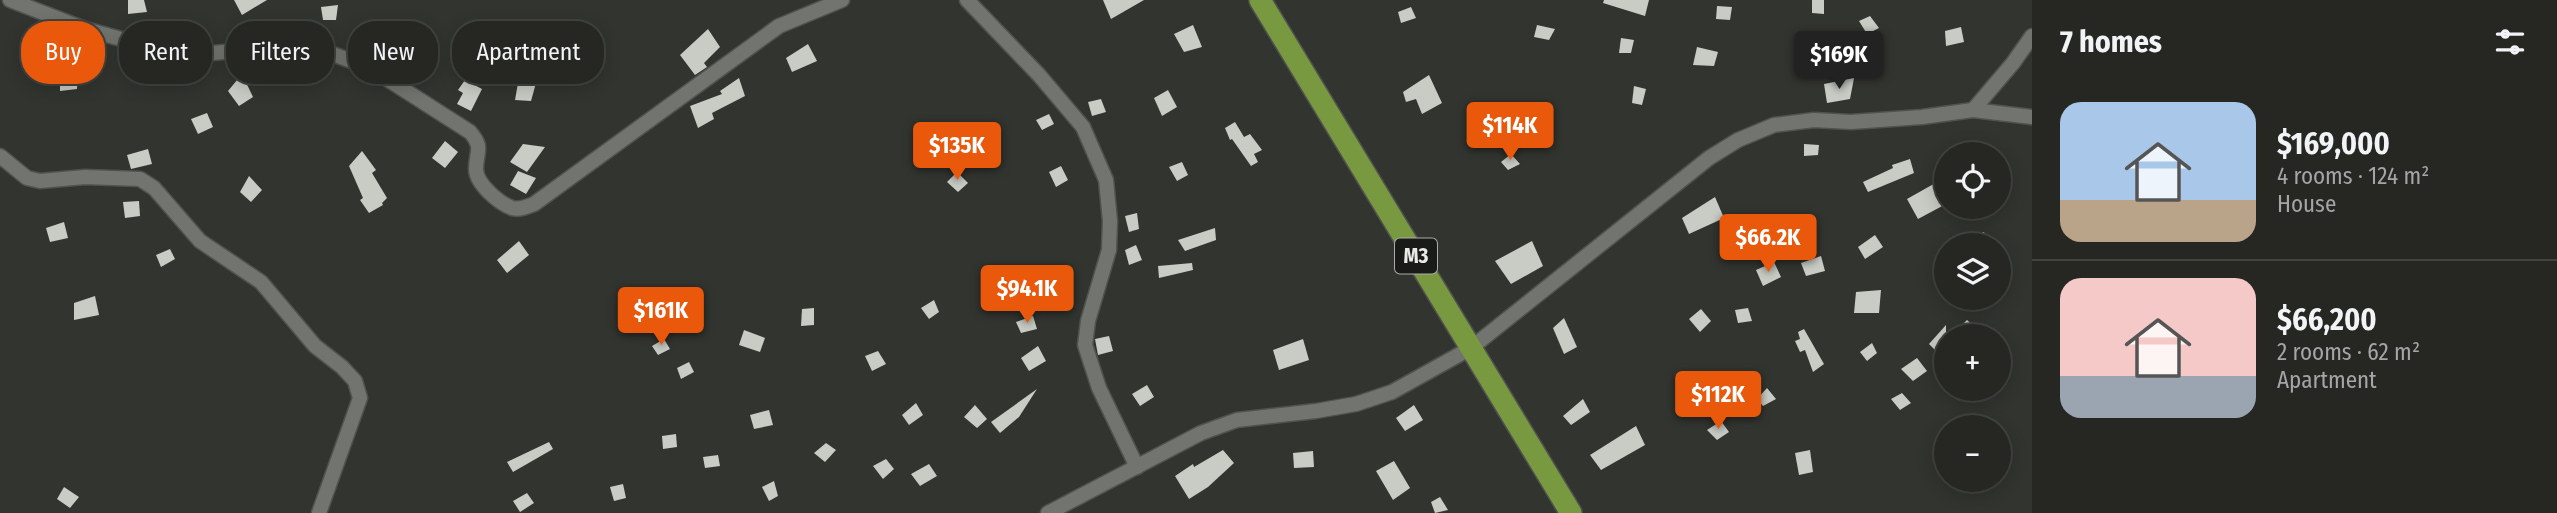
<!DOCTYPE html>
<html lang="en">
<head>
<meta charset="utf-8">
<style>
	body { margin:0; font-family:"Fira Sans Condensed",sans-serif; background:#323330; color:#f1f3f6; height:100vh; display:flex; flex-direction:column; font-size:26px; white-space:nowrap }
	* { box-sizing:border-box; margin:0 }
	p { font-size:23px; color:#a4a5a6 }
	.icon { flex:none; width:38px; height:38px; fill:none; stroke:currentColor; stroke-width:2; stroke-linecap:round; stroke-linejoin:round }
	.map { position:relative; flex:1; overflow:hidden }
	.side { display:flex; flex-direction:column; background:#262723; width:525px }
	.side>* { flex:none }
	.banner { position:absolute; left:21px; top:21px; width:665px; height:63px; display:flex; gap:14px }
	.tools { position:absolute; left:1934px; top:142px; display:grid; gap:14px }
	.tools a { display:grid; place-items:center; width:77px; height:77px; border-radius:50%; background:#262723; box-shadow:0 4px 18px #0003,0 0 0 2px #424441; font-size:35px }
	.price { position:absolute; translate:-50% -60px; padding:0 16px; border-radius:7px; background:#ea580c; color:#fff; font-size:23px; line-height:46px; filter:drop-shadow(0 2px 4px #0008) }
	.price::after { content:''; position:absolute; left:50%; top:42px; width:21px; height:16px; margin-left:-10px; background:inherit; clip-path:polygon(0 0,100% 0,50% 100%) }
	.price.on { background:#222; color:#fff }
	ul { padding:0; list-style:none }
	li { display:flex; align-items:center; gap:21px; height:175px; padding:0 28px }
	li+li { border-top:2px solid #424441 }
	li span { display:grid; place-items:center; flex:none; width:196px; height:140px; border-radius:21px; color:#555 }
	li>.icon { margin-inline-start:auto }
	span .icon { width:84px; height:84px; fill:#fffc; stroke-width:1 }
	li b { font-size:30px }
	h2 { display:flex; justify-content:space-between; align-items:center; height:84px; padding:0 28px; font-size:30px }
	.pill { padding:0 24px; border-radius:28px; background:#262723; box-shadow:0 4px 18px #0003,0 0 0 2px #424441; font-size:24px; line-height:63px }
	.pill.on { background:#ea580c; color:#fff }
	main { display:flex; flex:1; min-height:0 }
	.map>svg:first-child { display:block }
	.building { fill:#c8ccc5 }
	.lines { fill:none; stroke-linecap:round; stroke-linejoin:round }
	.street-casing { stroke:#50524d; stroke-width:17 }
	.primary-casing { stroke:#50524d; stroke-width:24 }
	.street { stroke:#72756f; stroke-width:14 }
	.primary { stroke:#799940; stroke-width:21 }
	.labels { text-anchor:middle; stroke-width:7; stroke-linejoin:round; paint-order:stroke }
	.shield { fill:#1a1b19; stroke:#aaaca8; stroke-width:2 }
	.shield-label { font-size:21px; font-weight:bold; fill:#e8eae6 }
</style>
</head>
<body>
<main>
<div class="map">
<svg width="2032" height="513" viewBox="0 0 2032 513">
	<rect width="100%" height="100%" fill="#32342f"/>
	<g class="building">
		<path d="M128 0H144L147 12 128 14Z"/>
		<path d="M234 0H267L242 15Z"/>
		<path d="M1103 0H1144L1111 19Z"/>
		<path d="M1604 0H1649L1645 16 1603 3Z"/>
		<path d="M1812 0H1824V14L1812 13Z"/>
		<path d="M338 5 336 20H323L321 7Z"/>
		<path d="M1717 6 1732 7 1730 20 1716 19Z"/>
		<path d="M1411 7 1416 18 1401 23 1398 12Z"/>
		<path d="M1870 16 1879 28 1867 34 1859 21Z"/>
		<path d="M1193 25 1202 47 1184 52 1174 34Z"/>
		<path d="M1537 25 1555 29 1549 40 1534 37Z"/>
		<path d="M1961 27 1964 42 1946 46 1945 31Z"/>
		<path d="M708 29 720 47 704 63 707 67 695 75 680 55Z"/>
		<path d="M486 31 496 41 485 53 476 45Z"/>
		<path d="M408 33 428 38 421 56 403 49Z"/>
		<path d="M1621 38 1634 40 1631 53H1619Z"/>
		<path d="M1832 40 1837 53 1823 60 1818 45Z"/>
		<path d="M808 44 817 61 792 72 786 58Z"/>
		<path d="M1697 47 1718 52 1714 66 1693 65Z"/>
		<path d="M305 60 322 62 318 75 302 73Z"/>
		<path d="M60 68 78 71 77 89 60 91Z"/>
		<path d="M242 74 253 97 239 106 228 91Z"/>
		<path d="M1429 75 1442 103 1422 114 1416 99 1406 102 1403 92Z"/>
		<path d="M739 78 745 96 712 113 714 119 698 128 690 106 722 94 720 91Z"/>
		<path d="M1854 78 1850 99 1827 103 1824 84Z"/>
		<path d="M465 80 482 89 471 111 457 104 463 93 458 90Z"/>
		<path d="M518 83H536L531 101 515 100Z"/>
		<path d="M1634 86 1646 89 1642 105 1632 103Z"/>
		<path d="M1168 90 1177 107 1162 116 1154 98Z"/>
		<path d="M1101 99 1106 112 1092 116 1088 102Z"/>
		<path d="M207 113 213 127 198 134 191 119Z"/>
		<path d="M1049 114 1054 124 1042 130 1036 120Z"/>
		<path d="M1235 122 1244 137 1250 134 1262 150 1254 154 1258 162 1251 166 1232 139 1230 140 1225 128Z"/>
		<path d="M445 141 458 152 445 168 432 158Z"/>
		<path d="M523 144 545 147 527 172 510 162Z"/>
		<path d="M1804 144 1819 145 1818 155 1804 156Z"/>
		<path d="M148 149 152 164 131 169 127 155Z"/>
		<path d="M362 151 376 170 372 173 387 198 382 203 383 205 369 213 360 200 363 198 349 166Z"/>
		<path d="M1511 154 1520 164 1508 170 1501 162Z"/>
		<path d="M1910 159 1914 173 1868 192 1863 182 1893 168 1892 165Z"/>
		<path d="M1182 162 1188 175 1177 181 1169 167Z"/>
		<path d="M1061 166 1068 180 1056 187 1049 172Z"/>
		<path d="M518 171 536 178 526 194 510 185Z"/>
		<path d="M957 172 968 183 958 192 947 182Z"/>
		<path d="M249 176 262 190 251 202 240 192Z"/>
		<path d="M1946 177V204L1918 219 1907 199Z"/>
		<path d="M1715 197 1724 218 1689 234 1682 218Z"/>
		<path d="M139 201 140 216 125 218 123 202Z"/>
		<path d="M1137 213 1139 229 1129 232 1125 216Z"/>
		<path d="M64 222 68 238 50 242 46 228Z"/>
		<path d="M1750 227 1756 237 1744 244 1736 233Z"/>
		<path d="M1215 228 1216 240 1185 251 1178 240Z"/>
		<path d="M1984 232 1989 245H1956Z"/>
		<path d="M1875 235 1883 247 1865 259 1858 247Z"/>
		<path d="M519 241 529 255 507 273 497 260Z"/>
		<path d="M1532 241 1543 266 1511 284 1495 261Z"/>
		<path d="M1136 245 1142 260 1129 265 1125 250Z"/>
		<path d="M170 249 175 259 161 267 156 255Z"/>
		<path d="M1821 256 1825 271 1806 276 1801 263Z"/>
		<path d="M1774 262 1781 277 1763 286 1756 270Z"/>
		<path d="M1192 263 1193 270 1159 278 1158 266Z"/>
		<path d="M1998 266 2012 279 1998 292Z"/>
		<path d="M1881 290 1879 313H1854L1856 292Z"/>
		<path d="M95 296 99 315 74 320V303Z"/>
		<path d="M934 300 939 312 929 319 921 308Z"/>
		<path d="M814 308V325L801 326 802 309Z"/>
		<path d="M1748 308 1752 321 1738 323 1735 310Z"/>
		<path d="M1701 309 1711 321 1700 332 1689 319Z"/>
		<path d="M1033 316 1037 329 1021 333 1016 322Z"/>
		<path d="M1564 318 1577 347 1564 354 1553 328Z"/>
		<path d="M1967 320 1976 328 1969 336H1964L1957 330Z"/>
		<path d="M1946 325V361L1929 344Z"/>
		<path d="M1804 329 1824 364 1813 372 1805 350 1800 352 1795 341 1800 339 1798 332Z"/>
		<path d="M744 330 765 338 760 352 739 345Z"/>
		<path d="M1109 336 1113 351 1098 355 1095 339Z"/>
		<path d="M664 339 670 349 658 355 652 346Z"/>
		<path d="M1303 339 1309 360 1279 370 1273 350Z"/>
		<path d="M1872 343 1877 353 1867 361 1860 352Z"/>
		<path d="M1038 346 1046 361 1029 371 1021 358Z"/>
		<path d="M878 351 886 364 872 371 865 356Z"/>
		<path d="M1917 358 1927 371 1913 381 1901 369Z"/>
		<path d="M689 362 694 372 681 379 677 368Z"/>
		<path d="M1708 378 1720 393 1707 405 1695 392Z"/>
		<path d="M1147 385 1154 397 1140 406 1132 394Z"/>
		<path d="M1767 388 1776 399 1763 406 1757 399Z"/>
		<path d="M1037 389 1019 417 1000 433 991 422Z"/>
		<path d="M1902 393 1911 403 1900 410 1891 399Z"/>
		<path d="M1583 399 1590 412 1571 425 1563 416Z"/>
		<path d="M916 403 923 415 909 425 902 415Z"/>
		<path d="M975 405 987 419 977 428 964 417Z"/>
		<path d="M1414 405 1423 420 1405 431 1396 418Z"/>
		<path d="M769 410 773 425 754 429 750 415Z"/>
		<path d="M1721 421 1729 432 1717 440 1707 430Z"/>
		<path d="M1636 426 1645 445 1601 470 1590 455Z"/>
		<path d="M676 434 677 447 663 449 662 436Z"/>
		<path d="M549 442 553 449 513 472 507 462Z"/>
		<path d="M826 443 836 450 825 462 814 453Z"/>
		<path d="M1223 450 1234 463 1208 487 1189 499 1175 476 1193 464 1194 467Z"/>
		<path d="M1810 450 1813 472 1799 475 1795 453Z"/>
		<path d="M1313 451 1314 467 1294 468 1293 453Z"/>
		<path d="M718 455 720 466 705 468 703 457Z"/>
		<path d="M886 459 894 469 883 479 873 466Z"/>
		<path d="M1394 461 1410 488 1393 500 1376 471Z"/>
		<path d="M929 464 937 476 920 486 911 474Z"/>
		<path d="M774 481 778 496 769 501 762 487Z"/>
		<path d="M623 484 626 498 614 501 610 487Z"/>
		<path d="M64 487 79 497 70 508 57 499Z"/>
		<path d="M527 493 534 503 520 512 513 501Z"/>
		<path d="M1440 497 1448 510 1435 513 1431 502Z"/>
	</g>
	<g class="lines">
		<g class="street-casing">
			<g id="street">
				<path d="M10 0 85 29 157 49 191 55 278 47 330 53 370 68 470 132C484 148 476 151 476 169 476 184 499 203 512 208 520 210 526 207 534 204L779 26 842 0"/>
				<path d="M967 0 1039 75 1083 127 1106 180 1110 221 1109 250 1088 321 1085 345 1099 388 1137 467"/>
				<path d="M1973 110 2013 63 2032 36"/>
				<path d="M0 156 27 178 40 181 85 177 140 179 154 188 200 241 261 282 315 346 342 367 355 381 360 398 319 513"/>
				<path d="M1048 513 1201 433 1237 420 1316 411 1356 404 1392 392 1471 348 1709 158 1738 140 1774 125 1814 120 1851 122 1922 117 1973 110 2032 117"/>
			</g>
		</g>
		<g class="primary-casing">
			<path id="primary" d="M1260 0 1571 513"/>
		</g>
		<use href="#street" class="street"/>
		<use href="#primary" class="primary"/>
	</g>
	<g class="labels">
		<rect class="shield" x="1395" y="238.5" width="42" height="35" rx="5"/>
		<g class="shield-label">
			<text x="1416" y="263">M3</text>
		</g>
	</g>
</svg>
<div class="tools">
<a><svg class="icon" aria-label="locate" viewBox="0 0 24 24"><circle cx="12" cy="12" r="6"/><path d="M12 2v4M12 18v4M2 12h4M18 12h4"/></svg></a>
<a><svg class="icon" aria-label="layers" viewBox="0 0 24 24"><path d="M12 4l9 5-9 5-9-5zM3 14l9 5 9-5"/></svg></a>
<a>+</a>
<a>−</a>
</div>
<b class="price on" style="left:1839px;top:91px">$169K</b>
<b class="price" style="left:1510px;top:162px">$114K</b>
<b class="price" style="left:957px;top:182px">$135K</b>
<b class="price" style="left:1768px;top:274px">$66.2K</b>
<b class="price" style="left:1027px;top:325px">$94.1K</b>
<b class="price" style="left:661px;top:347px">$161K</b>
<b class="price" style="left:1718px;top:431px">$112K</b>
<div class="banner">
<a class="pill on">Buy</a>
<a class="pill">Rent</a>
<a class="pill">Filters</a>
<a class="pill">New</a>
<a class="pill">Apartment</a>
</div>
</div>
<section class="side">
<h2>7 homes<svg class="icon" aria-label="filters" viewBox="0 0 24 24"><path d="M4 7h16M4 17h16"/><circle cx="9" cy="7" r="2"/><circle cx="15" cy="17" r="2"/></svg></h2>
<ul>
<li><span style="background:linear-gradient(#a9c7e8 70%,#b9a48a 0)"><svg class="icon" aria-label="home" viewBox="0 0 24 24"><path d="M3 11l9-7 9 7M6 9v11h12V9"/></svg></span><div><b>$169,000</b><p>4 rooms · 124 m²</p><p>House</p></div></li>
<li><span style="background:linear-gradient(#f6c9c9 70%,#9aa5b1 0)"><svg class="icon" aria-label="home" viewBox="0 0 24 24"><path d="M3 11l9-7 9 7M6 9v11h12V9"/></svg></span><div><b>$66,200</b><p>2 rooms · 62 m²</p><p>Apartment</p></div></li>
</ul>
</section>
</main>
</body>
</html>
